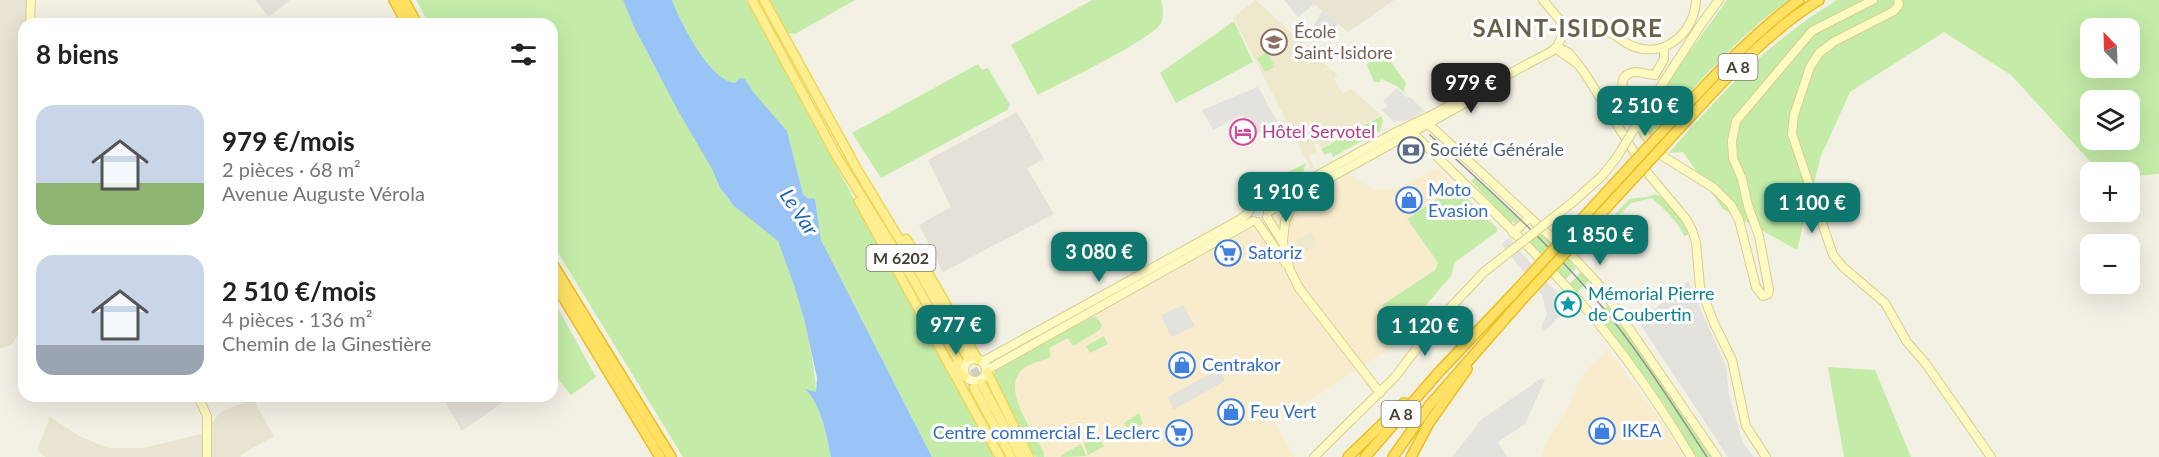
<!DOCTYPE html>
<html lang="fr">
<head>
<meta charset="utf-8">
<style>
	body { margin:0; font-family:Lato,sans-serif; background:#f2f2f2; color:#222; height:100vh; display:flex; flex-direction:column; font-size:22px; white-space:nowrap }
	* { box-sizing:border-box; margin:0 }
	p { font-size:20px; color:#767676 }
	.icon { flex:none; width:33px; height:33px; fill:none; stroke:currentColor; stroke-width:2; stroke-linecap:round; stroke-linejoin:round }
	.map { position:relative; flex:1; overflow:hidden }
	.sheet { position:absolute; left:18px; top:18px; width:540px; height:384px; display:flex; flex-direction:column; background:#fff; border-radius:18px; box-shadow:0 6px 24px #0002 }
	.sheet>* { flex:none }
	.needle { width:39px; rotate:337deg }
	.controls { position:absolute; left:2080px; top:18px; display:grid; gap:12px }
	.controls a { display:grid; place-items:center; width:60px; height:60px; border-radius:12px; background:#fff; box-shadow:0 6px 24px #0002; font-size:30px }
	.price { position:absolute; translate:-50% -51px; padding:0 14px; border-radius:12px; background:#0f766e; color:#fff; font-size:20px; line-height:39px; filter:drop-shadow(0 2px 3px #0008) }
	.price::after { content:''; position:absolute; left:50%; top:36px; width:18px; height:14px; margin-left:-9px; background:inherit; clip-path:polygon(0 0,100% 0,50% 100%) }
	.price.selected { background:#222; color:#fff }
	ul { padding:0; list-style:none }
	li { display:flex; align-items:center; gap:18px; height:150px; padding:0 18px }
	li span { display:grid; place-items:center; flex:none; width:168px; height:120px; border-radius:18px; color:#555 }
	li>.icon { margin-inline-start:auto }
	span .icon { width:72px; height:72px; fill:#fffc; stroke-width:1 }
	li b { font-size:26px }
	h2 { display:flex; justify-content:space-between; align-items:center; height:72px; padding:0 18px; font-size:26px }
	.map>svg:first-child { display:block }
	.residential { fill:#e8e4d1 }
	.commercial { fill:#f8eccc }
	.industrial { fill:#e5e1d9 }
	.education { fill:#eee9cc }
	.green { fill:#c4eca8; fill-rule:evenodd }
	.parking { fill:#e3e2dd }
	.water { fill:#9ac3f6 }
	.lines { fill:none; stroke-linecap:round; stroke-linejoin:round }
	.primary-tunnel { stroke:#d0cec1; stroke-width:8; stroke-dasharray:8 4; stroke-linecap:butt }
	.secondary-casing { stroke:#d7cf8f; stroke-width:10 }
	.primary-casing { stroke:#eed657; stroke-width:11 }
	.highway-casing { stroke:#ebbe26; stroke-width:12 }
	.secondary { stroke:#fff9c2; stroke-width:8 }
	.primary { stroke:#ffef91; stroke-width:8 }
	.highway { stroke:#ffe163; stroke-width:9 }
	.tram { stroke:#949494; stroke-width:1.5 }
	.secondary-bridge-casing { stroke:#d7cf8f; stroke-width:10; stroke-linecap:butt }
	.highway-bridge-casing { stroke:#ebbe26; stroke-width:12; stroke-linecap:butt }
	.secondary-bridge { stroke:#fff9c2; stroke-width:8 }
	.highway-bridge { stroke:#ffe163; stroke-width:9 }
	.labels { text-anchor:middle; stroke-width:6; stroke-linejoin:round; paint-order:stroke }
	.shield { fill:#fff; stroke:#7e7a70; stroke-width:1.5 }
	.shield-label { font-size:16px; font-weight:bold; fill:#464133 }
	.education-label { font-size:18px; fill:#785e54; stroke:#fff; text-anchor:start }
	.hotel-label { font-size:18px; fill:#b23c85; stroke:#fff; text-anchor:start }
	.service-label { font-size:18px; fill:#4e5e75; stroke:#fff; text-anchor:start }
	.shop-label { font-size:18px; fill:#366cbe; stroke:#fff; text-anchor:start }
	.culture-label { font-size:18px; fill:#0d838f; stroke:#fff; text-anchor:start }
	.water-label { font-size:20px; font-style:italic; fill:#2365bb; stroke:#fff }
	.district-label { font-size:24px; font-weight:bold; letter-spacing:1.5px; fill:#6a6149; stroke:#fff }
</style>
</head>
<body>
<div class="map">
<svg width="2159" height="457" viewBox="0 0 2159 457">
	<rect width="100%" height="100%" fill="#f3f1e4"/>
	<g class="residential">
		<path d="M0 0H34V24H24V309L22 311 24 327 12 344 0 349Z"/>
		<path d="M1309 0H1394L1348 32Z"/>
		<path d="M253 399 274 436 240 455 241 457H46L37 450 50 417 81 437 108 448H143L202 434 221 412Z"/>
	</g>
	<g class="commercial">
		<path d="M1438 168 1454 186 1407 219 1437 263 1434 270 1381 305 1406 338 1275 423 1295 457H1038L990 374 1349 174 1372 189H1397Z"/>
		<path d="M1608 349 1666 429 1684 457H1541L1546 443 1566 411 1582 375Z"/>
	</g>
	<g class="industrial">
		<path d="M255 0H290L269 17Z"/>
		<path d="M1017 112 1044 159 1027 168 1054 214 943 272 919 225 951 207 928 160Z"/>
		<path d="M441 396H512L462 431Z"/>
	</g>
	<g class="education">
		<path d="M1256 0 1329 67 1318 74 1329 68 1338 75 1334 78 1343 94 1352 89 1381 115 1321 148 1318 143 1314 145 1317 151 1309 156 1314 167 1311 169 1233 17Z"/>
		<path d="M1311 232 1317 245 1304 253 1296 240Z"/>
	</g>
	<g class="green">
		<path d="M416 0H623C646 58 681 111 710 165 714 172 716 180 719 186 731 209 759 222 776 239 792 256 817 367 816 392L806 390C822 406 826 435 831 457H683L552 243V24H429Z"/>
		<path d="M672 0H746L994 457H932L821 240 815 200 807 198 803 194 787 131 753 93 745 79C740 81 736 83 731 83 709 79 679 20 672 0Z"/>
		<path d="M770 0H855L795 34 788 33Z"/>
		<path d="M1092 0H1161C1163 7 1164 16 1161 23 1153 39 1059 84 1038 95L1011 45Z"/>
		<path d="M1727 0H1789C1736 37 1694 89 1649 136L1643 124 1666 84Z"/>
		<path d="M1837 0H2159V174L2130 176V172H2100L2011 75 1944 32 1850 92 1821 156 1797 250 1723 209 1683 152 1669 153C1719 95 1770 40 1837 0ZM2091 28H2130V68H2091ZM2091 100H2130V140H2091Z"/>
		<path d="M1234 21 1253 62 1176 103 1160 73Z"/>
		<path d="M1267 52 1275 67 1265 72 1257 58Z"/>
		<path d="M1382 53 1388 58 1406 83 1404 91 1406 94 1397 86 1381 79 1380 82H1374L1367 65 1369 62Z"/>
		<path d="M978 64 982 70 988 68 1010 105 1007 110 881 178 852 133Z"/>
		<path d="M1381 116 1383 120 1380 131 1333 157 1331 152 1325 155 1321 149Z"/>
		<path d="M1306 163 1302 176 1282 187 1280 176Z"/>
		<path d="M1476 177 1520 220 1516 224 1513 221 1511 223 1471 181Z"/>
		<path d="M1271 180 1280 189C1269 194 1260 200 1249 192Z"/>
		<path d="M1455 187 1497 228V232L1455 262 1451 276 1426 305 1407 336 1382 305 1435 270 1438 263 1407 219Z"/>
		<path d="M1656 194C1670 202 1684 219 1691 234L1684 236C1678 221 1664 209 1652 198L1631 203 1580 255 1579 254 1629 199 1646 197Z"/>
		<path d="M1539 231 1569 259 1576 269 1564 281 1525 242Z"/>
		<path d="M1582 271 1590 280 1576 293 1568 285Z"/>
		<path d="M552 298 596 377 571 395 552 372Z"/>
		<path d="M1609 304 1701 441 1711 457H1697C1684 443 1676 422 1665 406 1644 374 1621 345 1597 316Z"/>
		<path d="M1096 316 1102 325 1100 330 1073 346 1068 338 1049 348 1051 357C1042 361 1035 362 1027 366 996 385 1034 431 1044 453V457H1036L1027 445 992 379 997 367 1025 354 1051 337Z"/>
		<path d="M1104 336 1108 344 1090 353 1086 346Z"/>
		<path d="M1828 367 1875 370 1911 457H1844Z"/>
		<path d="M1139 413 1143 424 1129 432 1124 423Z"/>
		<path d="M1099 437 1104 446 1088 455 1084 443Z"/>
		<path d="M1081 444 1086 456 1061 457 1062 455Z"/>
	</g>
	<g class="parking">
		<path d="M1284 0H1309L1314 4 1298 17Z"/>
		<path d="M1322 11 1338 24 1320 38 1312 29Z"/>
		<path d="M1258 87 1278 123 1253 136 1242 115 1213 130 1202 110Z"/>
		<path d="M1397 88 1405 96 1411 98 1425 111 1409 120 1394 122 1382 110 1388 106 1383 101Z"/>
		<path d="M1509 238 1569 307 1545 331 1541 327 1547 314 1542 295 1501 244Z"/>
		<path d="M1688 281 1726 366 1729 395 1743 443 1754 457H1728L1639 322Z"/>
		<path d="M1183 305 1195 326 1171 337 1161 315Z"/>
		<path d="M1219 369 1225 381 1173 410 1168 397Z"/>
		<path d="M1542 378 1545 380 1525 424 1498 442 1507 457H1452L1482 419Z"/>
	</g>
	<path class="water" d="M623 0H672C681 23 709 80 735 83L740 78 745 79 754 93 787 131 803 194 807 198 815 199 821 240 932 457H831C826 434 822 406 805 389L816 392 817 378 804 319 794 285 778 241 734 206 720 188 712 169 677 109 634 27Z"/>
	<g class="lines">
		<g class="primary-tunnel">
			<path d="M968 358 981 383"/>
			<path d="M959 362 974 388"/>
		</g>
		<g class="secondary-casing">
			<g id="secondary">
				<path d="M1543 0 1564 25"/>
				<path d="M1898 0 1899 5 1894 11 1835 41 1819 53 1810 67 1794 115 1792 134 1833 255 1843 267 1885 303 1907 342 1926 364 1991 457"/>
				<path d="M30 24 31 0"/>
				<path d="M1573 29C1585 31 1598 29 1610 33 1619 36 1626 45 1635 47 1666 58 1695 31 1696 0"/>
				<path d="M1557 47 1569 53 1584 72 1646 171 1686 219 1692 230 1696 242 1700 287 1714 323 1732 360 1746 426 1766 457"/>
				<path d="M1555 48 1575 62"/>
				<path d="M1650 103 1702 23 1719 0"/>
				<path d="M1632 110C1626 98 1612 74 1636 72 1642 72 1648 75 1655 75L1664 59V47"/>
				<path d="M1423 119 1577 261 1600 286 1717 457"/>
				<path d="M1407 127C1464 184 1526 241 1580 302 1623 350 1658 402 1691 457"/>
				<path d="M1645 135 1661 155 1714 188 1731 205 1739 220 1756 287 1763 296 1768 294 1769 290 1759 236 1748 206 1742 179 1733 158 1732 141 1736 121 1812 31 1873 0"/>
				<path d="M1268 212 1476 97"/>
				<path d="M1267 217 1283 243 1290 270 1299 288 1380 393"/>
				<path d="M1257 222 1286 264"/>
				<path d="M1513 233 1529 218"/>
				<path d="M1283 241 1285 222 1295 199"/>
				<circle cx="975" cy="370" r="11"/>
				<path d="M982 362 1241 219 1248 213 1252 205 1273 200 1396 132 1434 114 1552 51 1557 47 1564 32"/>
				<path d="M987 370 1253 221"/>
				<path d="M198 396 207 416V457"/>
				<path d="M1314 457 1395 377 1436 323"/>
			</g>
		</g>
		<g class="primary-casing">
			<g id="primary">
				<path d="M752 0 837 157 913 279 959 362"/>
				<path d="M764 0 857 169 921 275 968 358"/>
				<path d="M859 201 1000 457"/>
				<path d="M906 239 928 273 978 360"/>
				<path d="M953 366 964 376"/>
				<path d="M987 372 1029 457"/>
				<path d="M981 383 1021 457"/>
				<path d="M974 388 1011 457"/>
			</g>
		</g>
		<g class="highway-casing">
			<g id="highway">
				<path d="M394 0 407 24"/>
				<path d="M404 0 417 24"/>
				<path d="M1658 136C1703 88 1746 39 1799 0"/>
				<path d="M1666 143C1714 92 1759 37 1819 0"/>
				<path d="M552 263 671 457"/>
				<path d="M552 279 660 457"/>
				<path d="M1348 457 1404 403"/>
				<path d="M1365 457 1439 372 1512 295"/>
				<path d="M1393 457 1429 406 1520 302"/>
				<path d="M1411 457 1429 423 1467 369"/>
			</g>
		</g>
		<use href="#secondary" class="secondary"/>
		<use href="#primary" class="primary"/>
		<use href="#highway" class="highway"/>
		<path class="tram" d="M1430 135C1488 189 1549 243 1599 303 1639 351 1673 405 1707 457"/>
		<g class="secondary-bridge-casing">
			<g id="secondary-bridge">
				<path d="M1632 110 1645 135"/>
				<path d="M1436 323 1484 272 1573 202 1602 176 1617 157 1650 103"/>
			</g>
		</g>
		<g class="highway-bridge-casing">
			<g id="highway-bridge">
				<path d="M1512 295 1658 136"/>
				<path d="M1520 302 1666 143"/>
			</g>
		</g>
		<use href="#secondary-bridge" class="secondary-bridge"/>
		<use href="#highway-bridge" class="highway-bridge"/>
	</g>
	<defs>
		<g id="school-ring" transform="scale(1.35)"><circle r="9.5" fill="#fff" stroke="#8d6e63" stroke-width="1.5"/><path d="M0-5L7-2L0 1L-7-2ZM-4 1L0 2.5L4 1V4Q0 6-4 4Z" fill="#8d6e63"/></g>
		<g id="hotel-ring" transform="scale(1.35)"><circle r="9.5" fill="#fff" stroke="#d1479c" stroke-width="1.5"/><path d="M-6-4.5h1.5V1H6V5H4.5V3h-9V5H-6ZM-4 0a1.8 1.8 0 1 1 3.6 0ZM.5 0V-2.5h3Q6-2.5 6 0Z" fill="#d1479c"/></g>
		<g id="bank-ring" transform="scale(1.35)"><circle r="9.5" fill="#fff" stroke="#5c6f8a" stroke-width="1.5"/><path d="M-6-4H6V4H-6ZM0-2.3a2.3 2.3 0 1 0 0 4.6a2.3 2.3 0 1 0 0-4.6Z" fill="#5c6f8a"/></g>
		<g id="shop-ring" transform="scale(1.35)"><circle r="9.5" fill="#fff" stroke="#3f7fe0" stroke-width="1.5"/><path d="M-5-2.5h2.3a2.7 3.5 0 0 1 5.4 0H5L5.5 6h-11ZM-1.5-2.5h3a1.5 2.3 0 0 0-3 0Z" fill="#3f7fe0"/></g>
		<g id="supermarket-ring" transform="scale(1.35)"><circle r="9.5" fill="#fff" stroke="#3f7fe0" stroke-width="1.5"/><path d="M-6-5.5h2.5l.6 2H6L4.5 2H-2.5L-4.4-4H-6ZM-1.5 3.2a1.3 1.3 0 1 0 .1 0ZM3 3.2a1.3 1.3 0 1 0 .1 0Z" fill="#3f7fe0"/></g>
		<g id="sight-ring" transform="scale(1.35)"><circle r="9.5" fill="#fff" stroke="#0f9aa8" stroke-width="1.5"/><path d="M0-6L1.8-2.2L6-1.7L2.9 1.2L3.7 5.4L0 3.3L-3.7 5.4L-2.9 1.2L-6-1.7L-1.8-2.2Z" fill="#0f9aa8"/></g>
	</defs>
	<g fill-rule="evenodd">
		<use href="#school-ring" x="1274" y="42"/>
		<use href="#hotel-ring" x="1243" y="132"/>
		<use href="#bank-ring" x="1411" y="150"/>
		<use href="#shop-ring" x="1409" y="200"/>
		<use href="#supermarket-ring" x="1228" y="253"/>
		<use href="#sight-ring" x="1568" y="304"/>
		<use href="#shop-ring" x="1182" y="365"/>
		<use href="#shop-ring" x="1231" y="412"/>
		<use href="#shop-ring" x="1602" y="431"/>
		<use href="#supermarket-ring" x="1179" y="433"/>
	</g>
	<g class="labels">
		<g class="shield">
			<rect x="1718.5" y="54" width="39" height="26" rx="4.5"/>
			<rect x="866.5" y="245" width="69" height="26" rx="4.5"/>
			<rect x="1381.5" y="401" width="39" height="26" rx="4.5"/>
		</g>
		<g class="shield-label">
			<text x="1738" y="73">A 8</text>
			<text x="901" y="264">M 6202</text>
			<text x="1401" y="420">A 8</text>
		</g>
		<g class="education-label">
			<text x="1294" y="38">École<tspan x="1294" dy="21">Saint-Isidore</tspan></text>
		</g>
		<g class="hotel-label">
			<text x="1262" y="138">Hôtel Servotel</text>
		</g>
		<g class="service-label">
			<text x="1430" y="156">Société Générale</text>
		</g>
		<g class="shop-label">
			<text x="1428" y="196">Moto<tspan x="1428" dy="21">Evasion</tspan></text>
			<text x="1248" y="259">Satoriz</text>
			<text x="1202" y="371">Centrakor</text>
			<text x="1250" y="418">Feu Vert</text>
			<text x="1622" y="437">IKEA</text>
			<text x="1160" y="439" text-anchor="end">Centre commercial E. Leclerc</text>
		</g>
		<g class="culture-label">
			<text x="1588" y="300">Mémorial Pierre<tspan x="1588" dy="21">de Coubertin</tspan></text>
		</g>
		<g class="water-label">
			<text transform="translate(799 212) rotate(56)" y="7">Le Var</text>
		</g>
		<g class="district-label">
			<text x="1568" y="37">SAINT-ISIDORE</text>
		</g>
	</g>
</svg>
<div class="controls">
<a><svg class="needle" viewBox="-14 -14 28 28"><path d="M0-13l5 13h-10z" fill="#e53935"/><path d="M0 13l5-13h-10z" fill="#767676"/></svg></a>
<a><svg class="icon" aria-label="layers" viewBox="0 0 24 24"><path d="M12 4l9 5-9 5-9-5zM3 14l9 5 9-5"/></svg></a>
<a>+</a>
<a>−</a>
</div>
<b class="price selected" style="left:1471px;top:114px">979 €</b>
<b class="price" style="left:1645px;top:137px">2 510 €</b>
<b class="price" style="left:1286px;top:223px">1 910 €</b>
<b class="price" style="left:1812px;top:234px">1 100 €</b>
<b class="price" style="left:1600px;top:266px">1 850 €</b>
<b class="price" style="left:1099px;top:283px">3 080 €</b>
<b class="price" style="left:956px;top:356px">977 €</b>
<b class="price" style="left:1425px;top:357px">1 120 €</b>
<section class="sheet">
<h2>8 biens<svg class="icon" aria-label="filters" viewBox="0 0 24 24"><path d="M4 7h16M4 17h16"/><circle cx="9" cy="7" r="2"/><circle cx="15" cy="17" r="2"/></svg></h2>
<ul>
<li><span style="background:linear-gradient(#c9d6e8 65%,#8fb573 0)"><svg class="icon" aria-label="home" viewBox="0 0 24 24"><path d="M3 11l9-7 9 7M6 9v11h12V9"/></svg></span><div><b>979 €/mois</b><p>2 pièces · 68 m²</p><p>Avenue Auguste Vérola</p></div></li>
<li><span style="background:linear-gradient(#c9d6e8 75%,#9aa5b1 0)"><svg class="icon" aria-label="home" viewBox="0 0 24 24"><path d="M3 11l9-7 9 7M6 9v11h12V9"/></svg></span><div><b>2 510 €/mois</b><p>4 pièces · 136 m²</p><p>Chemin de la Ginestière</p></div></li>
</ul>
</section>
</div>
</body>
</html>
